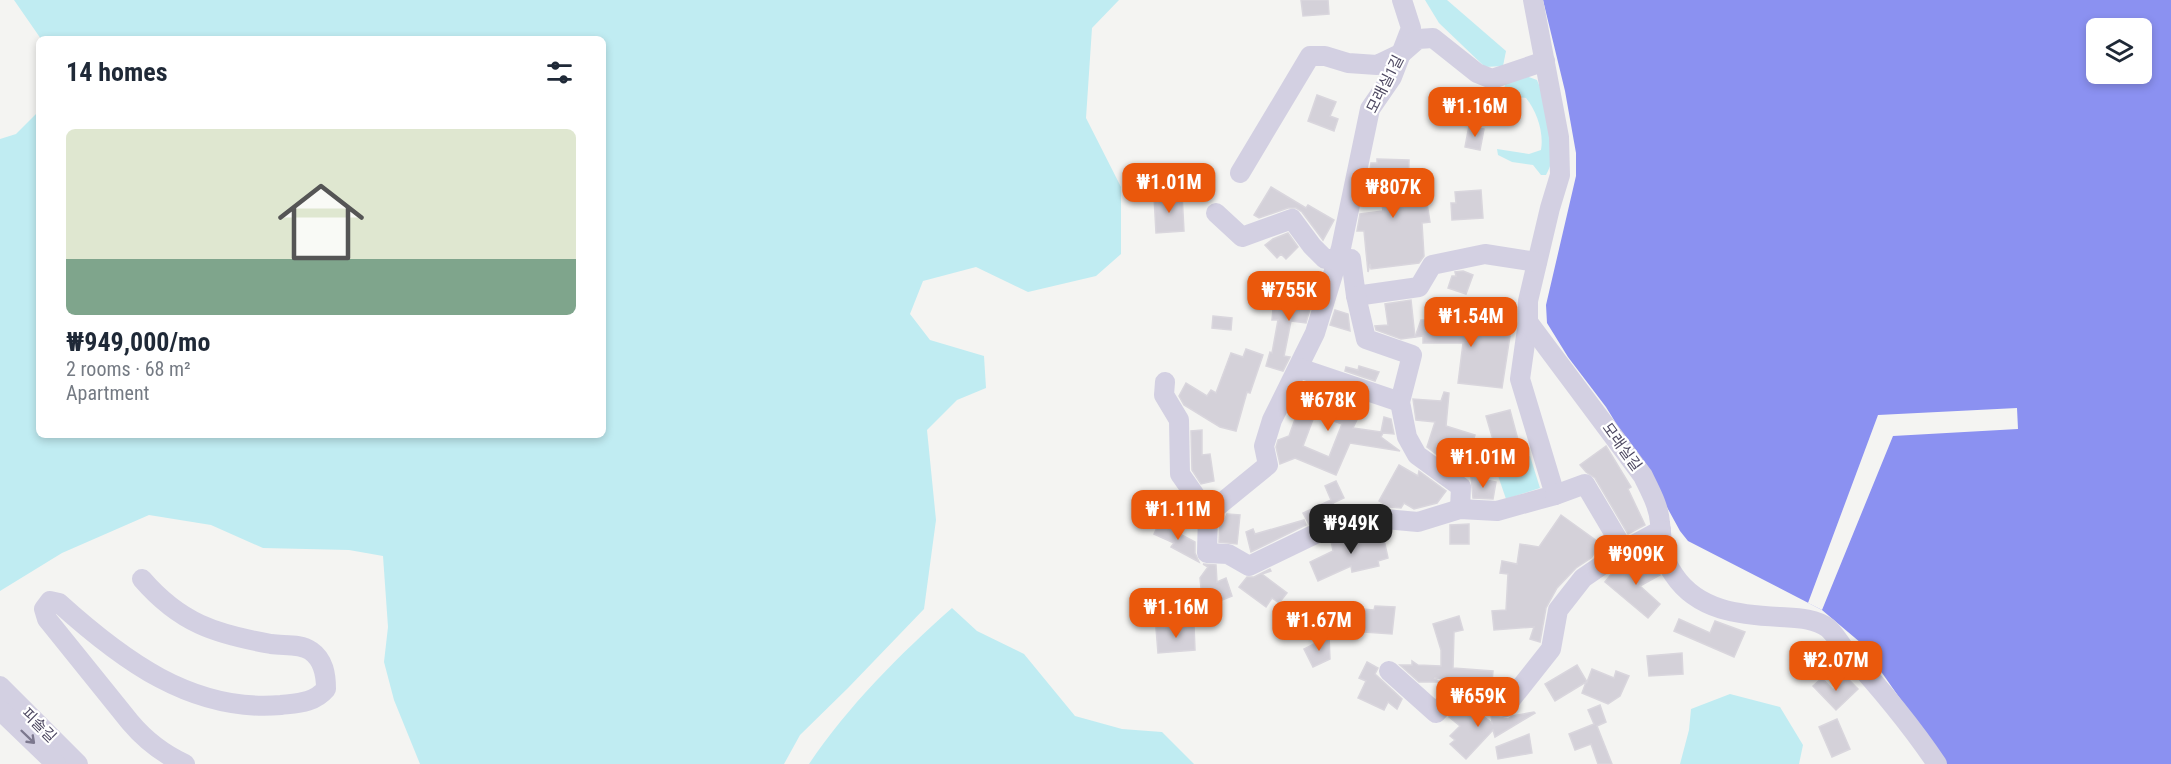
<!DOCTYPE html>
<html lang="en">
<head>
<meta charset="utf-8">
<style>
	body { margin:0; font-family:"Roboto Condensed","Noto Sans KR",sans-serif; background:#f2f2f3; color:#1f2937; height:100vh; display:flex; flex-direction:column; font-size:22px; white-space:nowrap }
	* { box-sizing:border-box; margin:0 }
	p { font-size:20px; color:#747a83 }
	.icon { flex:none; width:33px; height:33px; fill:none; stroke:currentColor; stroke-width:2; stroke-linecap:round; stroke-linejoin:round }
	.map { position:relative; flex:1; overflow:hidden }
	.details { position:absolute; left:36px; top:36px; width:570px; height:402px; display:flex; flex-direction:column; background:#fff; border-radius:9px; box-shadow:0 3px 9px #0003 }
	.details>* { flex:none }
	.controls { position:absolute; left:2086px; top:18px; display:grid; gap:12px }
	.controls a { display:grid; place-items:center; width:66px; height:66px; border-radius:9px; background:#fff; box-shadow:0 3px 9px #0003; font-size:30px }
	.price { position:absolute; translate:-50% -51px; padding:0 14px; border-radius:12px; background:#ea580c; color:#fff; font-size:20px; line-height:39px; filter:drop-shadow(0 2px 3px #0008) }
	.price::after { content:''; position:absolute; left:50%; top:36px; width:18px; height:14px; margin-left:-9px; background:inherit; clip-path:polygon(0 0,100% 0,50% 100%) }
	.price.active { background:#222; color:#fff }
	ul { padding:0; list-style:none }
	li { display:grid; align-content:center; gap:12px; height:318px; padding:0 30px }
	li span { display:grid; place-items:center; height:186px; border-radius:9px; color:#555 }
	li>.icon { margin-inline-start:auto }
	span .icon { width:108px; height:108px; fill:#fffc; stroke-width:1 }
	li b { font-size:26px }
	h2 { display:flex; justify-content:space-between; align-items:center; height:72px; padding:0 30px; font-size:26px }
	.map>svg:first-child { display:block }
	.green { fill:#c0ecf2 }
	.water { fill:#8b91f1; fill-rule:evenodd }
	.pier { fill:#f4f4f2 }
	.building { fill:#d4d1d9; stroke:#d9d6dd; stroke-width:1.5; fill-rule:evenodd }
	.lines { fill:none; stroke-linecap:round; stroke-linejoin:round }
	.minor { stroke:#d3d0e2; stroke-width:20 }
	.oneway { stroke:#7c788e }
	.labels { text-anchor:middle; stroke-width:4.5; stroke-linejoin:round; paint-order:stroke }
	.street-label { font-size:15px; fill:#4d4861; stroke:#fff }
</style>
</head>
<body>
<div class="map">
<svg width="2171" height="764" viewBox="0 0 2171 764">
	<rect width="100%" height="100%" fill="#f4f4f2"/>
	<g class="green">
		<path d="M14 0H1119L1092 28 1086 118 1121 187V254L1096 276 1028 292 976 267 923 281 910 314 930 340 984 356 986 388 957 400 927 430 936 520 924 609 848 688 800 735 784 764H420L394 700 384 662 388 627 383 556 349 550 263 548 211 525 149 515 62 553 0 591V139L16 134 36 114 39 97V435H603V39H41Z"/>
		<path d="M1425 0H1447L1506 51 1503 66 1485 67 1439 23Z"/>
		<path d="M1526 76 1537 80C1548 106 1562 148 1546 175H1541L1533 165 1512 162 1498 155 1497 149 1529 154 1541 150C1544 132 1537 112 1526 98L1510 96 1503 91 1506 83Z"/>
		<path d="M1530 456 1540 488 1506 499 1495 467Z"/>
		<path d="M952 608 977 631 1024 654 1075 716 1122 729 1162 732 1194 764H809C849 705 899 655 952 608Z"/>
		<path d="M1730 694 1780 707 1803 745 1799 764H1680L1689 730 1691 709Z"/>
	</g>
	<path class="water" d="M1543 0H2171V764H1946L1861 643 1822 610 1688 541 1680 531 1662 498 1606 407 1568 357 1547 323 1546 305 1576 176V153L1565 91ZM2097 28H2142V74H2097Z"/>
	<path class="pier" d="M2017 408 2018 429 1893 436 1822 610 1808 603 1878 415Z"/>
	<g class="building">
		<path d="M1301 0H1328L1329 14 1303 16Z"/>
		<path d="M1317 95 1336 102 1330 116 1338 119 1334 131 1308 121Z"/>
		<path d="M1469 126 1484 129 1480 150 1465 147Z"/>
		<path d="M1377 159 1409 160 1408 190 1410 206 1427 203 1430 222 1422 223 1424 256 1419 263 1371 269 1370 264 1368 272 1364 231H1357L1360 214 1383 211 1379 187 1368 186 1371 163H1377Z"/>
		<path d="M1271 187 1306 208 1308 205 1334 220 1323 240 1302 212 1296 208H1288L1259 218 1254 215Z"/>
		<path d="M1481 190 1483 218 1452 220 1451 203H1456L1455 192Z"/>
		<path d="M1182 194 1184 231 1156 233 1154 196Z"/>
		<path d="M1288 233 1298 247 1286 259 1281 254 1277 258 1265 245 1273 239Z"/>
		<path d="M1463 271 1473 275 1466 294 1448 288 1452 276H1456L1455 272Z"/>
		<path d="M1306 280 1317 285 1306 323 1291 321 1284 356 1290 357 1283 371 1266 366 1270 352 1272 353 1278 320H1272L1274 297 1298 298Z"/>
		<path d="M1411 300 1415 337 1401 339 1376 330 1375 326 1388 325 1385 304Z"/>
		<path d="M1335 310 1348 314 1350 331 1330 325Z"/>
		<path d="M1467 310 1483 312 1481 334 1510 336 1502 388 1458 383 1463 343H1423V336L1415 337 1421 320H1466Z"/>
		<path d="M1213 316 1232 318 1231 330 1212 328Z"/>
		<path d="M1246 349 1263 355 1250 393 1247 392 1236 431 1220 427 1184 405 1179 396 1186 383 1207 396 1211 390 1216 393 1231 353 1243 357Z"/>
		<path d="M1359 366 1379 372 1375 381 1345 371 1346 367 1358 370Z"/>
		<path d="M1325 389 1365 403 1353 428 1381 432 1384 417 1391 419 1394 434 1383 433 1381 437 1400 451 1350 443 1336 475 1295 458 1280 464 1276 447 1278 440 1289 436 1299 408 1293 405 1299 393 1320 401ZM1315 414 1342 424 1329 457 1303 446Z"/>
		<path d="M1444 392 1449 393 1446 426 1475 435 1465 466 1443 459 1427 447 1435 422 1416 420 1413 399 1441 401Z"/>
		<path d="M1510 410 1521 451 1498 457 1486 416Z"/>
		<path d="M1202 430V455L1210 454 1214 481 1201 484 1192 470 1191 431Z"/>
		<path d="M1606 446 1631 487 1628 489 1645 525 1628 534 1595 478 1586 472 1580 465Z"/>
		<path d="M1399 465 1418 476 1419 471 1446 491 1437 503 1414 509 1404 503 1401 508 1390 507 1379 501Z"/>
		<path d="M1471 477 1496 482 1493 499 1473 498Z"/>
		<path d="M1336 481 1344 498 1333 503 1337 512 1309 524 1303 513 1331 500 1325 486Z"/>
		<path d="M1162 501H1184L1186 504 1187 516H1162Z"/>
		<path d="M1227 514 1240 515 1237 544 1219 542 1220 520 1225 519Z"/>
		<path d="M1561 515 1601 544 1591 558 1576 568 1557 588 1546 608 1540 642 1530 639 1534 627 1494 630 1492 611 1506 610 1508 574 1500 573 1502 561 1517 564 1520 544 1539 547Z"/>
		<path d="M1304 520 1306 525 1251 552 1246 532 1253 529 1255 534Z"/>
		<path d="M1159 523 1195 542V553L1199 562 1171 547 1174 543 1154 534Z"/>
		<path d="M1469 524V544H1450V525Z"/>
		<path d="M1367 531 1369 539 1383 535 1388 558 1378 561 1379 566 1352 572 1351 566 1318 581 1310 562 1333 551 1331 540 1338 537Z"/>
		<path d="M1652 558 1660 575 1640 586 1660 604 1648 618 1605 582 1613 572 1627 562 1644 574 1640 565Z"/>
		<path d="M1203 564 1216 565 1217 582 1226 578 1232 596 1207 606 1201 588 1200 578 1208 567Z"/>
		<path d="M1270 569 1271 571 1262 574 1287 593 1279 603 1272 598 1266 607 1239 587 1247 577H1254Z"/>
		<path d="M1375 606 1395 607 1392 634 1350 631 1351 608 1374 610Z"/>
		<path d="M1459 616 1463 630 1454 632 1453 668 1493 671 1492 683 1434 678 1440 682H1419L1400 665H1412V661L1418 665 1441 666V650L1433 624Z"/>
		<path d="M1679 619 1710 633 1715 621 1745 632 1734 657 1674 631Z"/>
		<path d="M1194 625 1195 650 1158 653 1156 628Z"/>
		<path d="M1329 636 1330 659 1313 667 1304 649Z"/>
		<path d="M1803 645 1822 660 1807 678 1798 671 1805 662 1795 655Z"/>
		<path d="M1682 653 1683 674 1649 676 1647 656Z"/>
		<path d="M1367 662 1378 668 1375 674 1402 699 1397 709 1388 702 1384 710 1358 698 1366 681 1359 678Z"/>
		<path d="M1577 665 1587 682 1592 669 1614 678 1616 671 1629 676 1620 696 1608 704 1582 693 1586 682 1555 701 1545 684Z"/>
		<path d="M1846 677 1858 689 1836 710 1813 686 1822 678 1833 690Z"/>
		<path d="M1460 705 1475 710 1492 723 1491 715 1508 719 1512 716 1534 712 1535 713 1495 737 1493 730 1466 759 1450 744 1455 740 1450 736 1460 726 1449 717Z"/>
		<path d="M1600 705 1606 722 1597 726 1612 764H1598L1591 744 1575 750 1569 734 1594 724 1588 710Z"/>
		<path d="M1837 719 1850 749 1832 757 1819 727Z"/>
		<path d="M1529 734 1532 753 1498 759 1496 747Z"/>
	</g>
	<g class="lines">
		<g class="minor">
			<path d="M1402 0 1411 28 1392 77 1370 109 1341 248 1315 333 1272 420 1264 446 1268 465 1208 514 1207 553 1228 554 1249 566 1334 525 1374 518 1418 522 1460 509 1497 511 1555 495 1520 379 1528 322"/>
			<path d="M1533 0 1559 137 1560 175 1550 208 1528 301V322L1643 476C1650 491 1659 506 1660 523 1663 545 1660 555 1674 575 1698 611 1740 615 1780 617 1796 618 1815 618 1828 628 1836 635 1841 646 1848 653 1880 688 1910 724 1937 764"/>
			<path d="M1240 173 1310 56H1325L1348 63 1377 65 1402 53 1418 39 1433 38 1477 73 1492 79 1545 61"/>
			<path d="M1216 213 1242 237 1292 219 1312 246 1325 259H1351L1356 296 1419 287 1432 265 1485 254 1537 262"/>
			<path d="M1356 296 1366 339 1412 355 1400 402 1407 437 1417 455 1461 487 1460 509"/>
			<path d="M1299 368 1400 402"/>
			<path d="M1165 382 1164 395 1179 420 1180 474 1208 514"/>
			<path d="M1555 495 1585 484 1624 550"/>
			<path d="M142 579C180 623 215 634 271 644 284 646 300 643 311 651 324 660 326 675 326 689 314 703 298 703 281 705 192 713 121 659 59 603L50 601 44 609 47 619 130 722C146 741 163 754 185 764"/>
			<path d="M1389 671 1436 713 1457 691 1505 707 1551 649 1558 610 1583 578 1624 550 1661 530"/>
			<path d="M0 686 78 764"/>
			<path d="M0 710 56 764"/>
		</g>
	</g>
	<defs><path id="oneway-shaft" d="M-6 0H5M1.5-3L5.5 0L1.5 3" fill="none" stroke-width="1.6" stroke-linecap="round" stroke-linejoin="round" transform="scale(1.5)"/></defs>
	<use class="oneway" href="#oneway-shaft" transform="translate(28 737) rotate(44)"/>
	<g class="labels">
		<g class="street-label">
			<text transform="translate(1385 84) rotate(-63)" y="5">모래실1길</text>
			<text transform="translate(1622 447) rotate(54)" y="5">모래실길</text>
			<text transform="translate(39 725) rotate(45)" y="5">피솔길</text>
		</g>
	</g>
</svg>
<div class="controls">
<a><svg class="icon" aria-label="layers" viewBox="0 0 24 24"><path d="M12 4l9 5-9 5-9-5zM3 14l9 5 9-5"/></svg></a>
</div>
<b class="price" style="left:1475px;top:138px">₩1.16M</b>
<b class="price" style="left:1169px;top:214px">₩1.01M</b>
<b class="price" style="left:1393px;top:219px">₩807K</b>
<b class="price" style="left:1289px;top:322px">₩755K</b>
<b class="price" style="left:1471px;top:348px">₩1.54M</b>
<b class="price" style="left:1328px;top:432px">₩678K</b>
<b class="price" style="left:1483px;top:489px">₩1.01M</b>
<b class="price" style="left:1178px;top:541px">₩1.11M</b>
<b class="price active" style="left:1351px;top:555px">₩949K</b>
<b class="price" style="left:1636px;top:586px">₩909K</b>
<b class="price" style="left:1176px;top:639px">₩1.16M</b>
<b class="price" style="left:1319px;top:652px">₩1.67M</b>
<b class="price" style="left:1836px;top:692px">₩2.07M</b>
<b class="price" style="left:1478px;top:728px">₩659K</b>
<section class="details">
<h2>14 homes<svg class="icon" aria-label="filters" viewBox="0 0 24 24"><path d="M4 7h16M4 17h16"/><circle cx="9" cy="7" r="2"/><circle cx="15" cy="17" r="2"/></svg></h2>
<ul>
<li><span style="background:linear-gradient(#dfe7d0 70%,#7fa58c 0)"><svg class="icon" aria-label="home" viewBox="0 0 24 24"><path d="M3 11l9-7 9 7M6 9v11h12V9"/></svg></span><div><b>₩949,000/mo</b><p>2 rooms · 68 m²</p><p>Apartment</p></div></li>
</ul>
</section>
</div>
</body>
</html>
